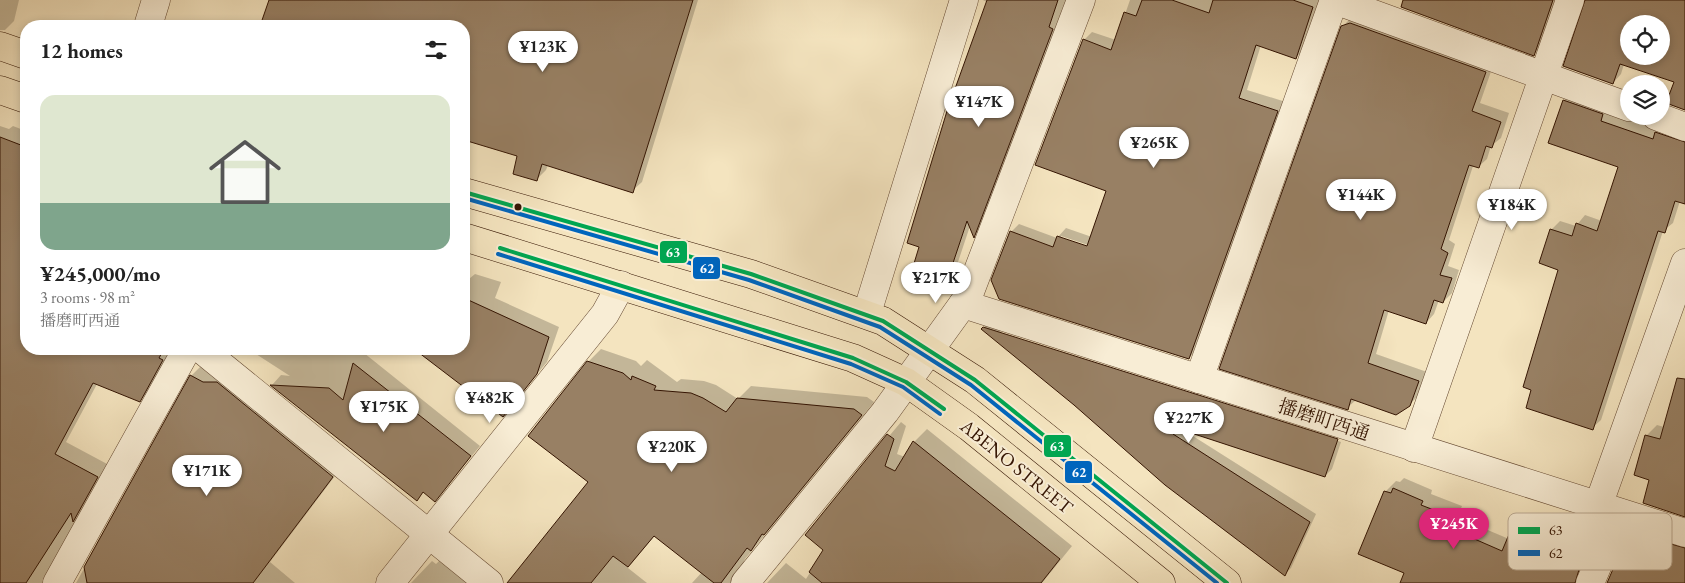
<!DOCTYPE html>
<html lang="en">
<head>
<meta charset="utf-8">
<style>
	body { margin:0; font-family:"EB Garamond","Noto Serif JP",serif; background:#f6f6f6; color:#222; height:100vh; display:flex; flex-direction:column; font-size:19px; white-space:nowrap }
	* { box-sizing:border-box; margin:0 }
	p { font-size:16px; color:#767676 }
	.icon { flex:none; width:28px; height:28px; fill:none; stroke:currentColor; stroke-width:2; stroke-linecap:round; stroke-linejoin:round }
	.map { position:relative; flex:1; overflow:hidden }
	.side { position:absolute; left:20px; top:20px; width:450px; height:335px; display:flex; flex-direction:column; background:#fff; border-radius:20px; box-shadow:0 2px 8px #0003 }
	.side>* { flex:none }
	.controls { position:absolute; left:1620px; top:15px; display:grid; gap:10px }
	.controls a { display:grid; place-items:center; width:50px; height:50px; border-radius:50%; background:#fff; box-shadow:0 2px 8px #0003; font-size:25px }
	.price { position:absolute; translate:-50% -42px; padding:0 11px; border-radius:18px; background:#fff; color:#222; font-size:16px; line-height:32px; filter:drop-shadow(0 1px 2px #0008) }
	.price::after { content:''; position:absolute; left:50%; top:30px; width:15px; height:11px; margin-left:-8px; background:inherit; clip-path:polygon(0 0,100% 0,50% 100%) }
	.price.on { background:#db2777; color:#fff }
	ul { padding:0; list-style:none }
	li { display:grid; align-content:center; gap:10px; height:265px; padding:0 20px }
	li+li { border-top:1px solid #e0e0e0 }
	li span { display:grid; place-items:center; height:155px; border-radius:15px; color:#555 }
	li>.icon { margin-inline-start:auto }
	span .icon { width:90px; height:90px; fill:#fffc; stroke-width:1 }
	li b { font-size:21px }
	h2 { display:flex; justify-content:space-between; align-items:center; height:60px; padding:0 20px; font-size:21px }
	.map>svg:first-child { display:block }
	.shadow { fill:#0003; fill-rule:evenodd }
	.building { fill:#988064; stroke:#341402; fill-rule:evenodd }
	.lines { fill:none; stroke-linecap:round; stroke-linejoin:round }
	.minor-casing { stroke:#644831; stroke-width:29 }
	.major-casing { stroke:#341402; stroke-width:29 }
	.minor { stroke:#f8edd5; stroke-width:28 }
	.major { stroke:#f4e4bf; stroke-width:28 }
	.bus-1-casing { stroke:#f8edd5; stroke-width:8 }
	.bus-2-casing { stroke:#f8edd5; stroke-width:8 }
	.bus-1 { stroke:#00a651; stroke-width:4 }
	.bus-2 { stroke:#0065bd; stroke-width:4 }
	.bus-dot { fill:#341402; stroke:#f8edd5; stroke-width:2 }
	.labels { text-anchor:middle; stroke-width:4; stroke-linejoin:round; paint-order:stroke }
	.street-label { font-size:19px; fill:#341402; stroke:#f8edd5 }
	.key { fill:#f8edd5; stroke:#bdac96; stroke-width:1 }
	.key-label { font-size:14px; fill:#341402 }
	.line-badge { stroke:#f8edd5; stroke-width:2 }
	.badge-label { font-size:14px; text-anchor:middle; font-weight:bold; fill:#fff }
</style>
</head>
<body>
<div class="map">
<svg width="1685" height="583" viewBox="0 0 1685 583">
	<rect width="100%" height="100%" fill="#f4e4bf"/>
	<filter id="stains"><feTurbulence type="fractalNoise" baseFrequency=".004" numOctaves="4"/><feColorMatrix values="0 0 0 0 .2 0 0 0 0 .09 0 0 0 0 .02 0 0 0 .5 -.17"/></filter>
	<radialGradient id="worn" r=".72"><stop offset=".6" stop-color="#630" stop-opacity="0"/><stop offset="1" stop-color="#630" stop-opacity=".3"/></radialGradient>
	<g class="shadow">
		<path d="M0 0H19L14 21 5 30H0Z"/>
		<path d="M270 0H698L642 182 632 191 548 165 546 170 537 179 519 156 464 138V26H262Z"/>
		<path d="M983 0H1068L982 228 974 236 970 226 955 271 946 280 988 3Z"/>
		<path d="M1130 0H1320L1304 49 1296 58 1261 45 1247 90 1286 102 1198 349 1189 358 1011 232 1019 224 1057 238 1066 228 1092 237 1107 190 1084 40 1092 32 1116 40ZM1061 236 1094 247 1093 250 1061 238Z"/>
		<path d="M1411 0H1558L1542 46 1534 54Z"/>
		<path d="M1586 0H1685V109L1676 81 1624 64 1621 74 1613 83ZM1629 24H1661V56H1629Z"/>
		<path d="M1351 18 1494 63 1480 103 1509 113 1501 138 1491 146 1487 159 1478 167 1473 166 1449 240 1455 244 1448 266 1459 270 1452 293 1443 302 1439 300 1434 314 1426 323 1389 310 1376 354 1427 372 1418 396 1409 405 1356 400 1347 408 1343 26Z"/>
		<path d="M1573 92 1608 113 1659 130 1685 132V202L1680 201 1673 223 1663 231 1601 420 1592 428 1551 230 1560 221 1576 226 1585 215 1602 221 1619 166 1550 143 1564 100Z"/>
		<path d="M0 126 9 129 13 126 26 131V203L20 218 26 220V349H173L151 389 140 400 97 384 66 442 109 465 59 583H0Z"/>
		<path d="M475 274 501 282 495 298 559 327 547 362 503 415 416 349H464V283Z"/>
		<path d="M991 320 1344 432 1342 439 999 330 1003 334 1341 442 1332 469 1325 476 1185 431 1316 514 1291 568 1284 575 1075 404 984 327Z"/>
		<path d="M248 349H367L364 353 480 446 435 500 424 492 417 499 272 385 281 375 290 376Z"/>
		<path d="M601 349 636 361 641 366 647 360 677 382 681 379 704 381 716 385 738 399 751 386 867 397 874 402 745 559 742 566 749 583H692L702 572 655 535 628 568 647 583H527L589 482 588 362Z"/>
		<path d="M203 364 344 464 270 562 295 583H76L191 376Z"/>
		<path d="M1685 399V515L1651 479 1646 436 1657 425 1664 427Z"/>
		<path d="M901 422 906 426 897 454 905 457 914 442 927 429 1072 546 1042 583H767L786 563 806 579 824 550 806 535Z"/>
		<path d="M1404 478 1432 490 1431 494 1462 506 1457 517 1509 539 1522 522 1591 553 1589 583H1402L1406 572 1385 492 1396 481 1400 482Z"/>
		<path d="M1641 522 1685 536V583H1608L1630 532Z"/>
		<path d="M442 558 473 583H411L432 561 436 564Z"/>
	</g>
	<g class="building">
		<path d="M269 0H693L633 193 542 164 537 181 513 174 517 156 464 140V26H260Z"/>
		<path d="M987 0H1058L1049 27 1053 29 974 238 967 221 947 281 912 270 919 247 907 243 947 111Z"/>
		<path d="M1142 0H1172L1209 13 1213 0H1293L1313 7 1296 59 1256 45 1239 98 1278 111 1189 359 999 299 991 280 1010 231 1053 247 1057 236 1087 246 1106 191 1035 165 1083 39 1111 50 1124 12 1136 16Z"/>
		<path d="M1403 0H1553L1534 56 1401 7Z"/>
		<path d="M1585 0H1685V110L1666 103 1674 82 1620 64 1613 84 1563 66ZM1629 24H1661V56H1629Z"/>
		<path d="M1350 23 1486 72 1472 111 1501 122 1492 148 1486 146 1479 168 1469 165 1441 249 1448 253 1440 275 1452 278 1443 303 1434 300 1426 324 1384 310 1368 363 1419 381 1410 406 1396 415 1351 399 1348 410 1219 369 1341 26Z"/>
		<path d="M1563 100 1603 114 1601 121 1653 139 1655 132 1685 142V204L1675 201 1665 233 1658 231 1593 430 1526 408 1531 390 1523 387 1558 270 1539 263 1550 229 1572 236 1576 223 1597 231 1618 167 1548 143Z"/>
		<path d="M0 137 26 147V349H164L159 358 163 360 140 402 93 383 55 454 98 477 73 522 71 513 26 583H0Z"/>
		<path d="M464 298 549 337 537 374 503 417 414 349H464Z"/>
		<path d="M983 327 1338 439 1325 477 1176 428 1173 434 1310 522 1285 576 1165 485 1074 405 981 329Z"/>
		<path d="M587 361 623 373 631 380 632 376 656 386 654 390 691 393 703 398 726 412 737 398 854 409 862 415 764 535 762 534 751 551 747 548 721 583H714L654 536 628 567 613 556 591 583H507L588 482 528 436Z"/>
		<path d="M353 363 471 456 435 502 423 492 417 501 270 385 329 388 343 400Z"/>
		<path d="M190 375 203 382H217L333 477 253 583H87L84 567Z"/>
		<path d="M1677 378 1685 379V517L1643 503 1649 480 1634 475 1645 435 1660 439Z"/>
		<path d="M887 434 894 439 885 466 895 471 913 441 1060 559 1041 583H822L809 572 823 550 805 535Z"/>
		<path d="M1393 488 1423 501 1421 505 1452 517 1447 527 1502 551 1510 532 1581 563 1575 583H1400L1404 573 1358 554 1384 491 1391 493Z"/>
		<path d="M1629 532 1685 548V583H1607Z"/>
	</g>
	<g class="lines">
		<g class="minor-casing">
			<g id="minor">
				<path d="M1335 0 1629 107"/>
				<path d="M148 26 156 0"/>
				<path d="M1656 116 1685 127"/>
				<path d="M963 304 1685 533"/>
				<path d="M867 313 964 0"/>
				<path d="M201 349 489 583"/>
				<path d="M1199 379 1334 0"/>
				<path d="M1414 448 1570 0"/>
				<path d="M1598 506 1685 263"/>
				<path d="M57 583 187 349"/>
				<path d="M390 583 605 314 621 285"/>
				<path d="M745 583 885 412 968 297 1081 0"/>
				<path d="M1590 583 1620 513"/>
			</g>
		</g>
		<g class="major-casing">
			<g id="major">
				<path d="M0 46 26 55"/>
				<path d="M0 90 26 99"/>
				<path d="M464 192 751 274 883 321 975 380 1227 583"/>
				<path d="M464 237 853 358 906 382 969 427 1161 583"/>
			</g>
		</g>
		<use href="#minor" class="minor"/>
		<use href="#major" class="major"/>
		<g class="bus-1-casing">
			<g id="bus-1">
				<path d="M464 192 751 274 883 321 975 380 1227 583"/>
				<path d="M500 248 853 358 906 382 944 409"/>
			</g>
		</g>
		<g class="bus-2-casing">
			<g id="bus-2">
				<path d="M464 198 749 280 880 327 971 385 1217 583"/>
				<path d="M498 254 851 364 903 387 940 414"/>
			</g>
		</g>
		<use href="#bus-1" class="bus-1"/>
		<use href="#bus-2" class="bus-2"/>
	</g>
	<circle class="bus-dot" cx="518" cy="207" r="4.5"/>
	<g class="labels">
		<g class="street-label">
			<text transform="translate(1324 419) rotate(18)" y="7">播磨町西通</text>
			<text transform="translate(1017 466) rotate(39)" y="7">ABENO STREET</text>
		</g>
	</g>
	<rect x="1508" y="513" width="164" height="57" rx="8" class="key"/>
	<rect x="1518" y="527" width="22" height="7" fill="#00a651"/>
	<rect x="1518" y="550" width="22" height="6" fill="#0065bd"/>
	<g class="key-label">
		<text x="1549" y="535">63</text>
		<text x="1549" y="558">62</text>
	</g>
	<g class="line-badge">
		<rect x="659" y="240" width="29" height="24" rx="5" fill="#00a651"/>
		<rect x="692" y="256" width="29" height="24" rx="5" fill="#0065bd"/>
		<rect x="1043" y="434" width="29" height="24" rx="5" fill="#00a651"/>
		<rect x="1064" y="460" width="29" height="24" rx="5" fill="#0065bd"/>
	</g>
	<g class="badge-label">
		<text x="673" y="257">63</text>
		<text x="707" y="273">62</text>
		<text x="1057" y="451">63</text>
		<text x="1079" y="477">62</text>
	</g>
	<rect width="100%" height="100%" filter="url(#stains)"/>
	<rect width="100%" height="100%" fill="url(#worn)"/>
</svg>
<div class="controls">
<a><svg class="icon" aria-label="locate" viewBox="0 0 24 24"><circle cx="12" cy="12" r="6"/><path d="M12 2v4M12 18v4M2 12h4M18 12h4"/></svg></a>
<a><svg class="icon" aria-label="layers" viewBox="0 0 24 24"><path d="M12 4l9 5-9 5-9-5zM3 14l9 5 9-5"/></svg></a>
</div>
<b class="price" style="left:543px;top:73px">¥123K</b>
<b class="price" style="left:979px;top:128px">¥147K</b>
<b class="price" style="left:1154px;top:169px">¥265K</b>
<b class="price" style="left:1361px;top:221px">¥144K</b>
<b class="price" style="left:1512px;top:231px">¥184K</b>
<b class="price" style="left:936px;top:304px">¥217K</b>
<b class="price" style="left:490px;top:424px">¥482K</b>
<b class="price" style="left:384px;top:433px">¥175K</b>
<b class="price" style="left:1189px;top:444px">¥227K</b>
<b class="price" style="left:672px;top:473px">¥220K</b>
<b class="price" style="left:207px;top:497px">¥171K</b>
<b class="price on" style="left:1454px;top:550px">¥245K</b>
<section class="side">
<h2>12 homes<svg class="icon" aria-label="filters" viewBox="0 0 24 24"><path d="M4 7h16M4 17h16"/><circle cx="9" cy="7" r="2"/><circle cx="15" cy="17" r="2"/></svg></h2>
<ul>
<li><span style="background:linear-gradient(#dfe7d0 70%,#7fa58c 0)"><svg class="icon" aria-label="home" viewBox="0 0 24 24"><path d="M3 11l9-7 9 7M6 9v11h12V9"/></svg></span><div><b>¥245,000/mo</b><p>3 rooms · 98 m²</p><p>播磨町西通</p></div></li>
</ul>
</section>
</div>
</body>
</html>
